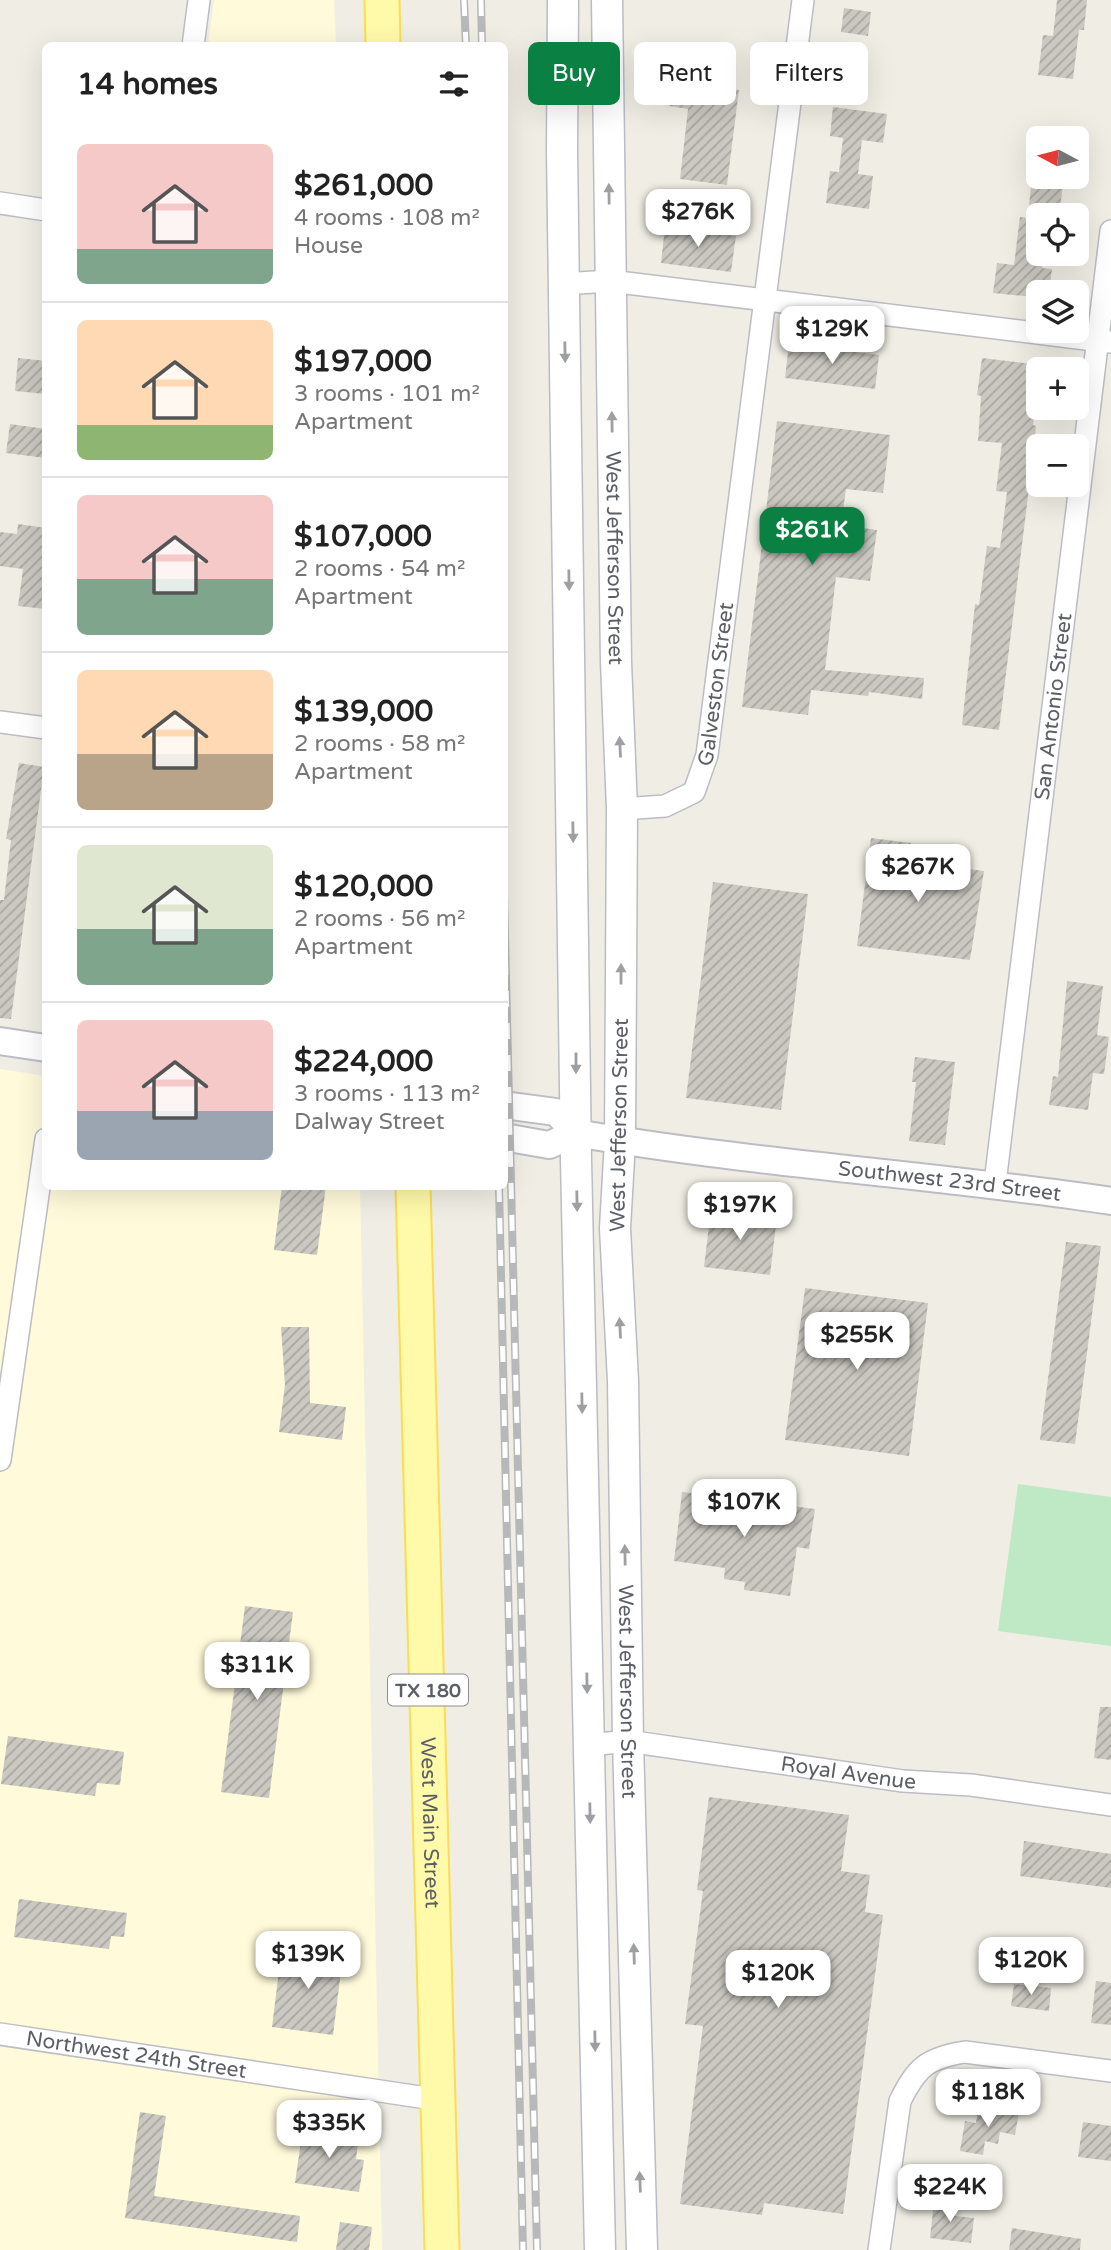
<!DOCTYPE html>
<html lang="en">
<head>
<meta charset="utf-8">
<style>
	body { margin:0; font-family:"Varela Round",sans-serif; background:#f6f6f6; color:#222; height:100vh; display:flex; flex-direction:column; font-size:26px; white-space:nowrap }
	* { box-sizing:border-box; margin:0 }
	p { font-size:23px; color:#767676 }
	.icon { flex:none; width:38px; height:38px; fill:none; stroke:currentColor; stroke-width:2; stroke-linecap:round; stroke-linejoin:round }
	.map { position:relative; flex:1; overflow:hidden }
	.details { position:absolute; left:42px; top:42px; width:466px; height:1148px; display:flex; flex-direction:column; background:#fff; border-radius:10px; box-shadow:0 7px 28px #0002 }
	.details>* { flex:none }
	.banner { position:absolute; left:528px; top:42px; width:476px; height:63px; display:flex; gap:14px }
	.needle { width:46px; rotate:277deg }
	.fabs { position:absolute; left:1026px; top:126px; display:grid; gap:14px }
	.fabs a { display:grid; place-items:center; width:63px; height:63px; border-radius:10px; background:#fff; box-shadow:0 7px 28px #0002; font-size:35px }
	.price { position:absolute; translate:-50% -60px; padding:0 16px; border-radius:14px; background:#fff; color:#222; font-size:23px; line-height:46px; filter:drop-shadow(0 2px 4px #0008) }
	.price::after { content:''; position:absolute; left:50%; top:42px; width:21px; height:16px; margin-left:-10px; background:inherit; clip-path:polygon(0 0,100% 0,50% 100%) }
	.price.selected { background:#0b8043; color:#fff }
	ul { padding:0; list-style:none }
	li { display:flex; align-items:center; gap:21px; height:175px; padding:0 35px }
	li+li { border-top:2px solid #e0e0e0 }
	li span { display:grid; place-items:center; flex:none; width:196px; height:140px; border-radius:10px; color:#555 }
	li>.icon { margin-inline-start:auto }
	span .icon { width:84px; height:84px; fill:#fffc; stroke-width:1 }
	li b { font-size:30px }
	h2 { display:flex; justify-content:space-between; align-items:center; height:84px; padding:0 35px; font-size:30px }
	.chip { padding:0 24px; border-radius:10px; background:#fff; box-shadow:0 7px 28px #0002; font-size:24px; line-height:63px }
	.chip.selected { background:#0b8043; color:#fff }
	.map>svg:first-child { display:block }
	.commercial { fill:#fffada }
	.grass { fill:#bfe8c4 }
	.building { fill:url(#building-hatch) }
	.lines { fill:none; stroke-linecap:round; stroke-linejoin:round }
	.minor-casing { stroke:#bcbdc4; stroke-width:24 }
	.tertiary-casing { stroke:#bcbdc4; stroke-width:30 }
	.secondary-casing { stroke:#babcc3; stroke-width:33 }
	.primary-casing { stroke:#f9dd53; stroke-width:37 }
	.minor { stroke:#fff; stroke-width:21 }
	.tertiary { stroke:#fff; stroke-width:26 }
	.secondary { stroke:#fff; stroke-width:30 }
	.primary { stroke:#fffaaa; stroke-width:33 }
	.rail-casing { stroke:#b7b8b9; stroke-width:8 }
	.rail { stroke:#fff; stroke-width:5; stroke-dasharray:16; stroke-linecap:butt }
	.oneway { fill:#9d9fa3 }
	.labels { text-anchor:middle; stroke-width:6; stroke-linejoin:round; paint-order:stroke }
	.shield { fill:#fff; stroke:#8d8f94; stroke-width:2 }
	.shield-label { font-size:19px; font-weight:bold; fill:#5c5f66 }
	.street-label { font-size:21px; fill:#5c5f66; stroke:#fff }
</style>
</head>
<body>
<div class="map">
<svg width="1111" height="2250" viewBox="0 0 1111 2250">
	<defs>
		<pattern id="building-hatch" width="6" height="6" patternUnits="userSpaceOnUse" patternTransform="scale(1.75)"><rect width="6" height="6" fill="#cbc8c1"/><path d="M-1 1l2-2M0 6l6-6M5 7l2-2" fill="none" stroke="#a8a6a1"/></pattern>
	</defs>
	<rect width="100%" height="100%" fill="#f0eee4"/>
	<g class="commercial">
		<path d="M214 0H334L336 45H208Z"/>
		<path d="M0 1069 45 1076 46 1186 360 1187 382 2250H0Z"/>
	</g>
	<path class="grass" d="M1018 1484 1111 1497V1646L998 1631Z"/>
	<g class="building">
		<path d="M1057 0H1087L1084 30H1079L1073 79 1038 75 1043 35 1053 36Z"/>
		<path d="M844 8 871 12 868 36 841 32Z"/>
		<path d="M672 82 739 90 727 185 680 179 688 109 669 106Z"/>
		<path d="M833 107 887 114 883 143 862 140 858 174 873 176 869 209 826 203 830 171 839 172 843 138 830 136Z"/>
		<path d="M1032 177H1064L1059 215H1028Z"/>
		<path d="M1020 217 1038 219V254H1044L1042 268 1052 269 1049 292 1036 290 1035 297 993 293 997 263 1014 265Z"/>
		<path d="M665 227 736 236 731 272 661 263Z"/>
		<path d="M789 344 879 355 875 389 785 378Z"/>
		<path d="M18 358 46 361V394L15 391Z"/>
		<path d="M982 358 1040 365 1033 425 1036 426 1033 456 999 730 962 725 975 604 979 605 987 546 1000 548 1007 492 996 491 1002 443 978 441 981 396 977 395Z"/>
		<path d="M777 421 890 435 883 493 846 489 841 525 877 530 870 581 836 577 825 670 924 678 922 699 869 692 868 696 811 690 808 715 742 707Z"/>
		<path d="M10 424 46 429V458L6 453Z"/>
		<path d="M18 524 46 528V609L18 606 23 569 0 566V532L17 534Z"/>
		<path d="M19 763 44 767 11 1019 0 1018V900H4L11 840 6 839Z"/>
		<path d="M871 838 911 843 908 861 984 871 970 960 857 946Z"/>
		<path d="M713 882 808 894 781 1110 686 1098Z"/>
		<path d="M1067 981 1103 986 1097 1035 1109 1037 1104 1074 1093 1073 1088 1110 1049 1105 1053 1076 1058 1077Z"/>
		<path d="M915 1057 955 1062 945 1145 909 1141 916 1082H912Z"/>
		<path d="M282 1186H326L317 1255 274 1250Z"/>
		<path d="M711 1209 777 1217 770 1275 704 1267Z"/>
		<path d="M1066 1242 1101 1246 1075 1444 1040 1440Z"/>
		<path d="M805 1288 928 1303 909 1456 785 1440Z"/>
		<path d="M281 1327H309L310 1403 346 1407 342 1440 279 1432 285 1385Z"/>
		<path d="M682 1492 815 1509 809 1549 797 1547 790 1596 744 1590 745 1582 724 1579 725 1568 674 1561Z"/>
		<path d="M245 1606 293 1612 269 1798 221 1792Z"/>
		<path d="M1100 1707H1111V1760L1094 1758Z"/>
		<path d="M8 1736 124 1752 120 1785 97 1783 95 1796 1 1784Z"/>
		<path d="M709 1797 849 1815 841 1871 870 1875 865 1912 883 1915 843 2214 764 2203 762 2215 680 2204 703 2026 685 2024 703 1891 697 1890Z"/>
		<path d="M1024 1841 1111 1854V1888L1020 1876Z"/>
		<path d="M19 1899 127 1913 124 1937 111 1936 109 1949 14 1937Z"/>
		<path d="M282 1947 343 1955 333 2035 272 2027Z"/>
		<path d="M1096 1981 1111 1983V2025L1091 2023Z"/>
		<path d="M1014 1984 1051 1988 1049 2011 1011 2006Z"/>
		<path d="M979 2105 1019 2112 1015 2135 1000 2132 998 2144 985 2141 983 2155 960 2151 965 2121 976 2123Z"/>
		<path d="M140 2112 166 2116 154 2196 300 2216 297 2242 125 2218Z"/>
		<path d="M1083 2122 1111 2126V2161L1078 2157Z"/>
		<path d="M303 2127 359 2135 356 2159 364 2160 359 2192 295 2183Z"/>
		<path d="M934 2202 956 2204 955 2216 974 2218 971 2243 930 2238Z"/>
		<path d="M340 2222 372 2227 369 2250H336Z"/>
		<path d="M1012 2228 1081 2239 1080 2250H1009Z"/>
	</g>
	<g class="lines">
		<g class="minor-casing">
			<g id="minor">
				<path d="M193 46 199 0"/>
				<path d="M0 203 46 210"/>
				<path d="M563 284 610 281 1110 342"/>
				<path d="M0 722 46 728"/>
				<path id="s1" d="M622 809 665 806 694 792 707 755 803 0"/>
				<path id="s2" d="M995 1183 1111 231"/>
				<path d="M0 1460 46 1139"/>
				<path id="s3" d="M589 1745 628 1741 903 1781 971 1785 1111 1805"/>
				<path id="s4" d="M0 2034 440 2100"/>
				<path d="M879 2250 900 2101C917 2067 927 2058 965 2052L1111 2071"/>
			</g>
		</g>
		<g class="tertiary-casing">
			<g id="tertiary">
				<path d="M0 1041 46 1048"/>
				<path d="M504 1105 556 1112 576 1133"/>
				<path id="s5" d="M504 1137 549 1145 576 1133C753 1164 933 1174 1111 1201"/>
			</g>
		</g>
		<g class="secondary-casing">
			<g id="secondary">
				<path d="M563 0 562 151 576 1160 600 2250"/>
				<path id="s6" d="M607 0 616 662 622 809 620 1141 615 1228 623 1381 628 1741 642 2250"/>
			</g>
		</g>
		<g class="primary-casing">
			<g id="primary">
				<path d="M382 0 383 46"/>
				<path id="s7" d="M413 1186 442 2250"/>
			</g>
		</g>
		<use href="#minor" class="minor"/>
		<use href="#tertiary" class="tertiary"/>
		<use href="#secondary" class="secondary"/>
		<use href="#primary" class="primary"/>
		<g class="rail-casing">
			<g id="rail">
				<path d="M464 0 466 46"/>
				<path d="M481 0 482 46"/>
				<path d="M504 895 537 2250"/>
				<path d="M499 1186 523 2250"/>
			</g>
		</g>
		<use href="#rail" class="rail"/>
	</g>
	<defs><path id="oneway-solid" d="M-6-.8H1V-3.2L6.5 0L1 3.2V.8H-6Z" transform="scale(1.75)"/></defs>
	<g class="oneway">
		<use href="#oneway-solid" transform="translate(609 194) rotate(-91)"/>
		<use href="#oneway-solid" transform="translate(565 352) rotate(89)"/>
		<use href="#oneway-solid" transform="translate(612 422) rotate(-91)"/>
		<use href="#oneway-solid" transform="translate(569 580) rotate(89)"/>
		<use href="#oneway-solid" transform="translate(620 747) rotate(-93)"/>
		<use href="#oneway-solid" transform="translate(573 832) rotate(89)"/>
		<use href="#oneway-solid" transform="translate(621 974) rotate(-90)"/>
		<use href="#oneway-solid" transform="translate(576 1063) rotate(90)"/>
		<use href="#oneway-solid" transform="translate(577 1201) rotate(89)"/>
		<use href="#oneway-solid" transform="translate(620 1328) rotate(-93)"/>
		<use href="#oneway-solid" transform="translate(582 1403) rotate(89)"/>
		<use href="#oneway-solid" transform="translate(625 1555) rotate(-91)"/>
		<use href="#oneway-solid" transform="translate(587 1683) rotate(89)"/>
		<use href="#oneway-solid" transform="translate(590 1813) rotate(89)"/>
		<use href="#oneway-solid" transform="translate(634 1954) rotate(-92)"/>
		<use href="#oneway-solid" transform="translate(595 2041) rotate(89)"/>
		<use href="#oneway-solid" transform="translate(640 2182) rotate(-92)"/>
	</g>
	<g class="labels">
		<rect class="shield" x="388" y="1674.5" width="80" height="31" rx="5"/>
		<g class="shield-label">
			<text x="428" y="1697">TX 180</text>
		</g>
		<g class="street-label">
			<text dy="7" stroke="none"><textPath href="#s6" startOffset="558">West Jefferson Street</textPath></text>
			<text dy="7" stroke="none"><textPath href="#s1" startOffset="186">Galveston Street</textPath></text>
			<text dy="7" stroke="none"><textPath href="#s2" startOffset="480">San Antonio Street</textPath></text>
			<text transform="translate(619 1125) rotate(-89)" y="7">West Jefferson Street</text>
			<text dy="7" stroke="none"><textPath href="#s5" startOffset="452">Southwest 23rd Street</textPath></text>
			<text dy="7" stroke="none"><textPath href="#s6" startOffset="1692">West Jefferson Street</textPath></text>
			<text dy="7" stroke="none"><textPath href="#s3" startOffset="262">Royal Avenue</textPath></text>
			<text dy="7" stroke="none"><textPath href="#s7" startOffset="637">West Main Street</textPath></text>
			<text dy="7" stroke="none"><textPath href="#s4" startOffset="138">Northwest 24th Street</textPath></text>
		</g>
	</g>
</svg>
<div class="fabs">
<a><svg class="needle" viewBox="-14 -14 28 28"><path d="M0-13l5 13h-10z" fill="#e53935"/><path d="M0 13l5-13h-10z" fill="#767676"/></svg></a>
<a><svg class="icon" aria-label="locate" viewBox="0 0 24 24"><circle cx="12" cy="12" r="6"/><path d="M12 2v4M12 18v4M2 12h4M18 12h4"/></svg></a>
<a><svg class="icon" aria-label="layers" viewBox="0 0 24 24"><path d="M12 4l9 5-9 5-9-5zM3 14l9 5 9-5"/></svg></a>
<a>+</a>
<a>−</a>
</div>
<b class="price" style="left:698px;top:249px">$276K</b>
<b class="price" style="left:832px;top:366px">$129K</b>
<b class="price selected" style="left:812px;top:567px">$261K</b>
<b class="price" style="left:918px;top:904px">$267K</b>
<b class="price" style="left:740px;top:1242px">$197K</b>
<b class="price" style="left:857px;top:1372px">$255K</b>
<b class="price" style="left:744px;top:1539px">$107K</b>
<b class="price" style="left:257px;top:1702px">$311K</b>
<b class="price" style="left:308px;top:1991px">$139K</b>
<b class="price" style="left:1031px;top:1997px">$120K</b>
<b class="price" style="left:778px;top:2010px">$120K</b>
<b class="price" style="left:988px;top:2129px">$118K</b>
<b class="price" style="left:329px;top:2160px">$335K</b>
<b class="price" style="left:950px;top:2224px">$224K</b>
<div class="banner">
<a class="chip selected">Buy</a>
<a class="chip">Rent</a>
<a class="chip">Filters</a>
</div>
<section class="details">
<h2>14 homes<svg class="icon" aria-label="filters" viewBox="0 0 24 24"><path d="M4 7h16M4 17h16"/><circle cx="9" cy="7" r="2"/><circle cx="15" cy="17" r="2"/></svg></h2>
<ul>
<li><span style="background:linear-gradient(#f6c9c9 75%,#7fa58c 0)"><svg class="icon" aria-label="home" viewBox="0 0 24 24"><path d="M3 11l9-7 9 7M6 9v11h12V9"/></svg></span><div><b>$261,000</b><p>4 rooms · 108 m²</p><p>House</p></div></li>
<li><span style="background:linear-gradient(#ffd9b3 75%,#8fb573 0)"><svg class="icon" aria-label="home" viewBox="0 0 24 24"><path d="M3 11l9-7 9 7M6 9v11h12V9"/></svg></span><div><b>$197,000</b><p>3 rooms · 101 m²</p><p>Apartment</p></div></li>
<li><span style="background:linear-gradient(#f6c9c9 60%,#7fa58c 0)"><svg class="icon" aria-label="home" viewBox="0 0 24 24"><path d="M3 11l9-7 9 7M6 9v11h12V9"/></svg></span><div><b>$107,000</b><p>2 rooms · 54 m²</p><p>Apartment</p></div></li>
<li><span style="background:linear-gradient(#ffd9b3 60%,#b9a48a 0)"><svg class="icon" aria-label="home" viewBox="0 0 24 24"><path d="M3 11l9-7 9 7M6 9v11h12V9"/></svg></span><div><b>$139,000</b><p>2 rooms · 58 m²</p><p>Apartment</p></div></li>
<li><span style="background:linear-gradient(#dfe7d0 60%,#7fa58c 0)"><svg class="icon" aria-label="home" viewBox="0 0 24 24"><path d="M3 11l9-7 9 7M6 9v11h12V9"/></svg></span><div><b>$120,000</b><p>2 rooms · 56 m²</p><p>Apartment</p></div></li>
<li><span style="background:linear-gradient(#f6c9c9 65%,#9aa5b1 0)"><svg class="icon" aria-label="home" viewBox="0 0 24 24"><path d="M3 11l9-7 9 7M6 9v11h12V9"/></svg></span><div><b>$224,000</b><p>3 rooms · 113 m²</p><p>Dalway Street</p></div></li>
</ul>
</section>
</div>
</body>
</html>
